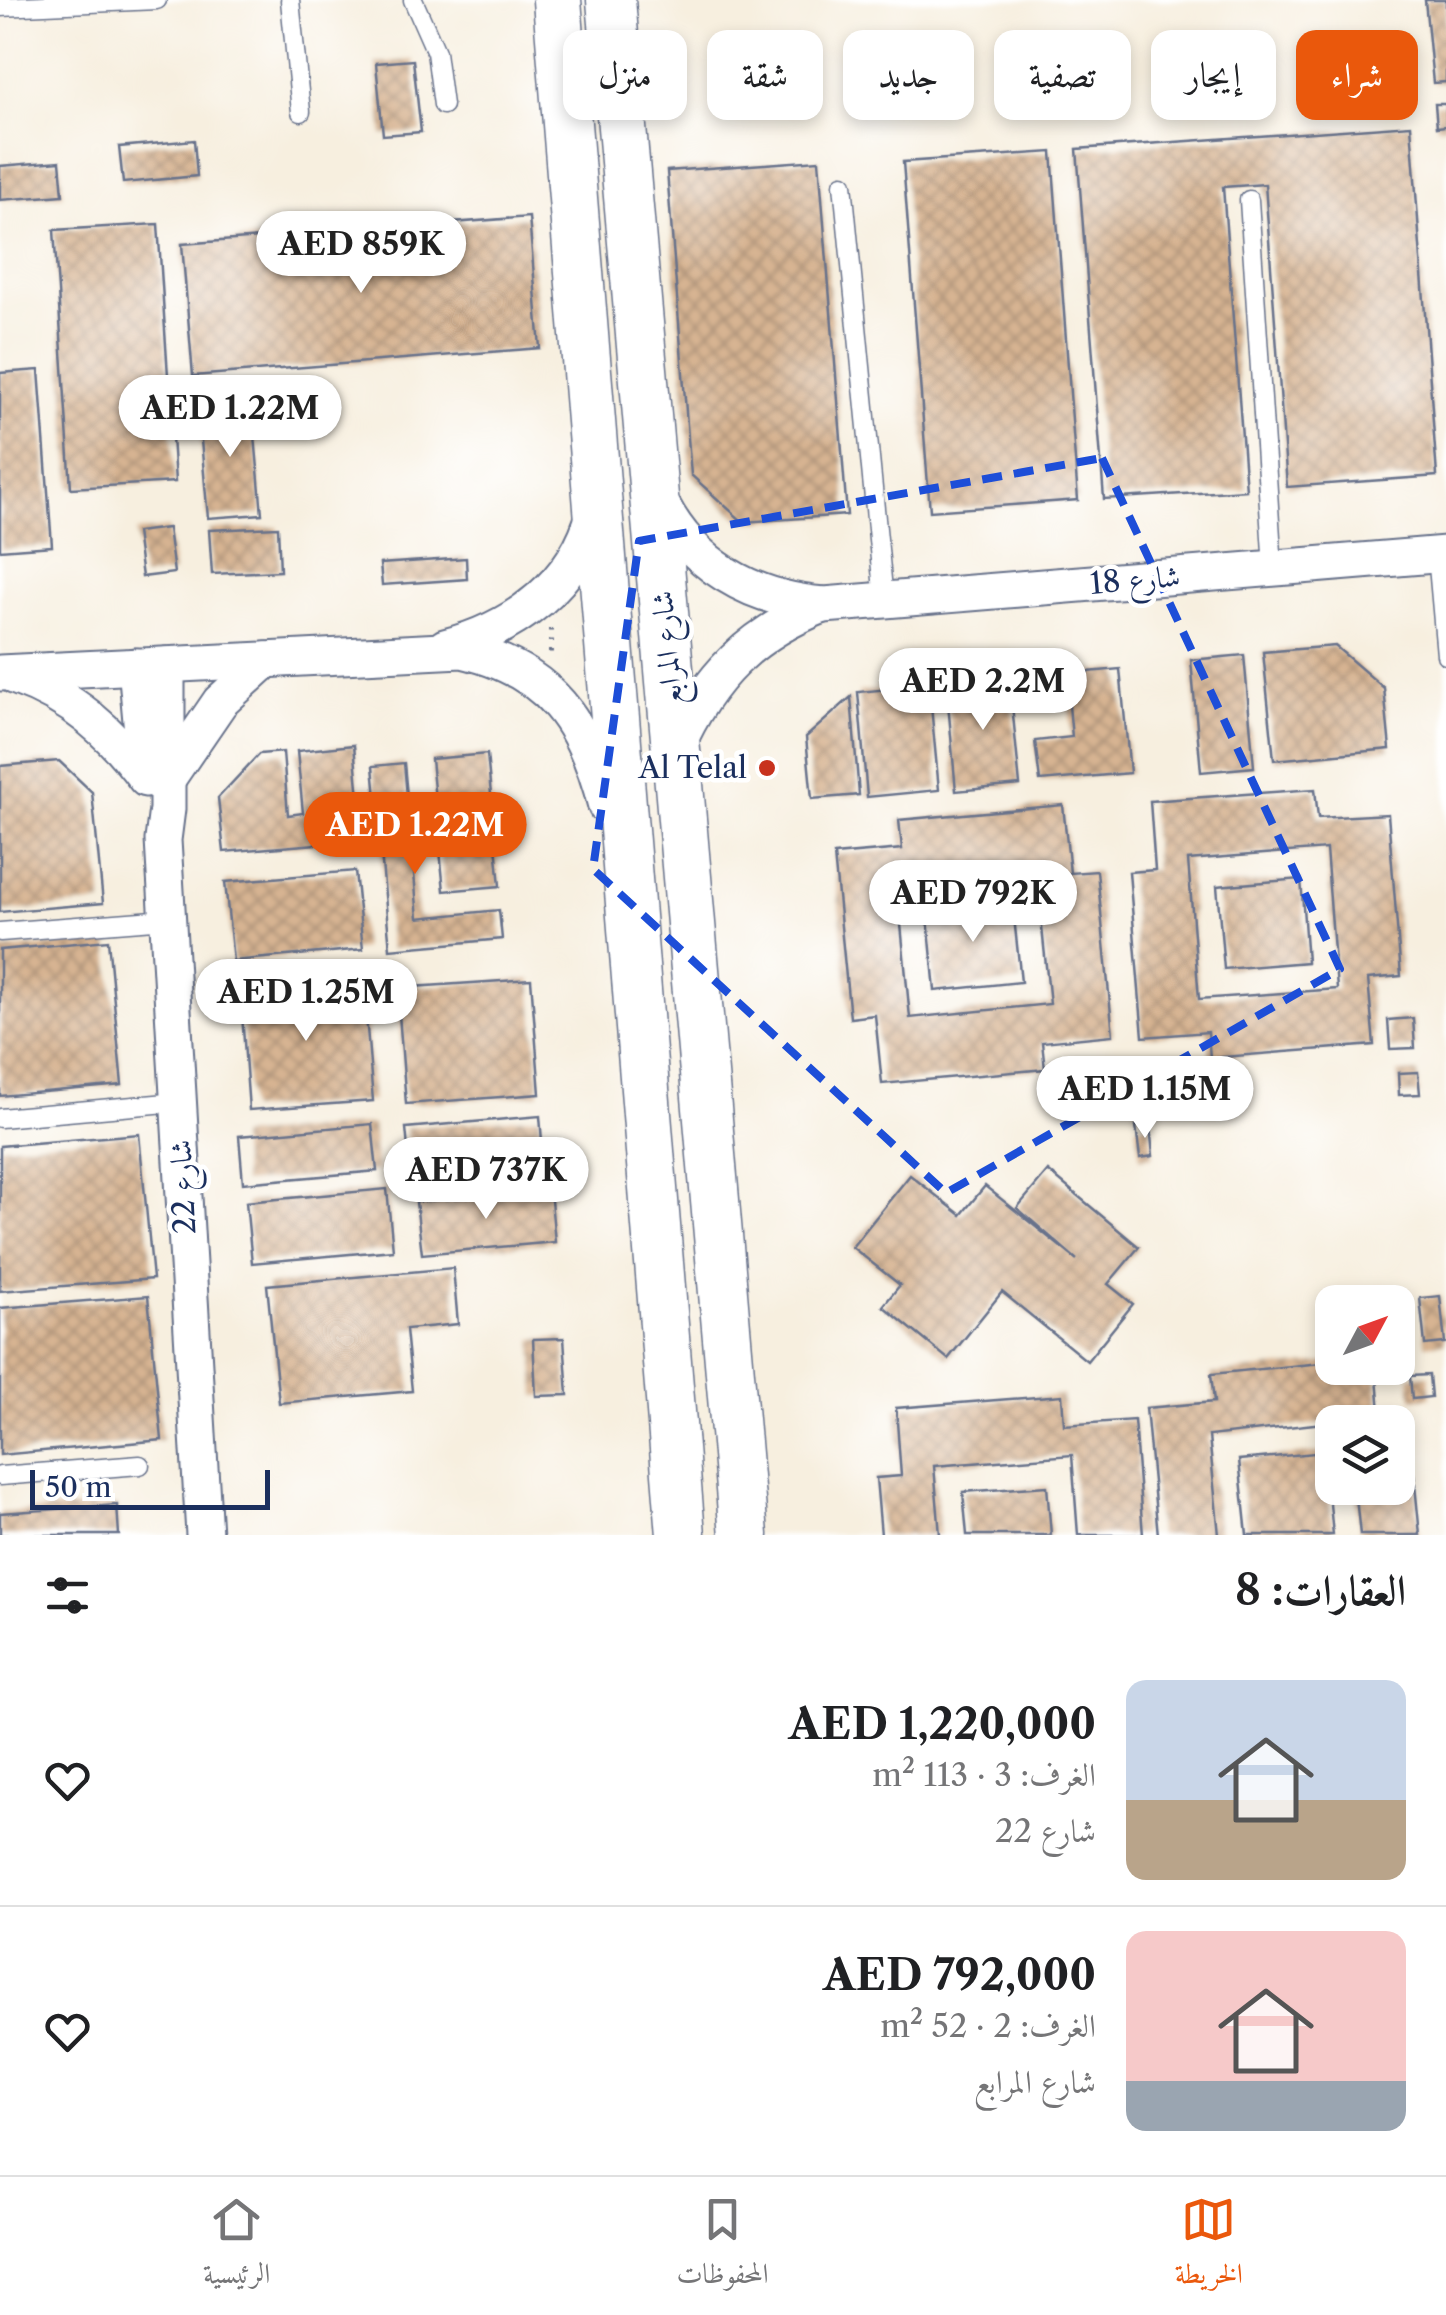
<!DOCTYPE html>
<html lang="ar">
<head>
<meta charset="utf-8">
<style>
	body { margin:0; font-family:"Libre Caslon Text",Amiri,serif; background:#f2f2f2; color:#202124; direction:rtl; height:100vh; display:flex; flex-direction:column; font-size:38px; white-space:nowrap }
	* { box-sizing:border-box; margin:0 }
	p { font-size:32px; color:#757577 }
	.icon { flex:none; width:55px; height:55px; fill:none; stroke:currentColor; stroke-width:2; stroke-linecap:round; stroke-linejoin:round }
	.map { position:relative; height:1535px; overflow:hidden; direction:ltr }
	.side { display:flex; flex-direction:column; background:#fff; flex:1 }
	.side>* { flex:none }
	.guide { position:absolute; left:30px; top:30px; width:1388px; height:90px; direction:rtl; display:flex; gap:20px }
	.needle { width:65px; rotate:49deg }
	.tools { position:absolute; left:1315px; top:1285px; display:grid; gap:20px }
	.tools a { display:grid; place-items:center; width:100px; height:100px; border-radius:20px; background:#fff; box-shadow:0 5px 15px #0003; font-size:50px }
	.scale { position:absolute; left:30px; bottom:25px; width:240px; box-sizing:border-box; padding-left:10px; border:5px solid #1b2f5e; border-top:0; font-size:28px; line-height:35px; white-space:nowrap; color:#1b2f5e; -webkit-text-stroke:8px #fff; paint-order:stroke }
	.price { position:absolute; translate:-50% -85px; padding:0 22px; border-radius:35px; background:#fff; color:#222; font-size:32px; line-height:65px; filter:drop-shadow(0 2px 5px #0008) }
	.price::after { content:''; position:absolute; left:50%; top:60px; width:30px; height:22px; margin-left:-15px; background:inherit; clip-path:polygon(0 0,100% 0,50% 100%) }
	.price.selected { background:#ea580c; color:#fff }
	ul { padding:0; list-style:none }
	li { display:flex; align-items:center; gap:30px; height:250px; padding:0 40px }
	li+li { border-top:2px solid #e0e0e0 }
	li span { display:grid; place-items:center; flex:none; width:280px; height:200px; border-radius:20px; color:#555 }
	li>.icon { margin-inline-start:auto }
	span .icon { width:120px; height:120px; fill:#fffc; stroke-width:1 }
	li b { font-size:42px }
	h2 { display:flex; justify-content:space-between; align-items:center; height:120px; padding:0 40px; font-size:42px }
	.pill { padding:0 35px; border-radius:20px; background:#fff; box-shadow:0 5px 15px #0003; font-size:35px; line-height:90px }
	.pill.selected { background:#ea580c; color:#fff }
	.tabs { display:flex; justify-content:space-around; align-items:center; height:140px; border-top:2px solid #e0e0e0; background:#fff; font-size:28px; color:#757577 }
	.tabs a { display:grid; justify-items:center; gap:5px }
	.tabs .selected { color:#ea580c }
	.map>svg:first-child { display:block }
	.building { fill:url(#building-cross-hatch); fill-rule:evenodd }
	.lines { fill:none; stroke-linecap:round; stroke-linejoin:round }
	.lane-casing { stroke:#68728b; stroke-width:21 }
	.street-casing { stroke:#68728b; stroke-width:39 }
	.secondary-casing { stroke:#68728b; stroke-width:51 }
	.path { stroke:#68728b; stroke-width:6; stroke-dasharray:2.5 8; stroke-linecap:butt }
	.lane { stroke:#fff; stroke-width:18 }
	.street { stroke:#fff; stroke-width:35 }
	.secondary { stroke:#fff; stroke-width:48 }
	.marked { fill:none; stroke:#1d4ed8; stroke-width:8; stroke-dasharray:20 12; stroke-linejoin:round }
	.poi-dot { fill:#c8321e; stroke:#fff; stroke-width:4 }
	.labels { text-anchor:middle; stroke-width:9; stroke-linejoin:round; paint-order:stroke }
	.street-label { font-size:30px; fill:#1b2f5e; stroke:#fff }
	.poi-label { font-size:30px; fill:#1b2f5e; stroke:#fff; text-anchor:end }
</style>
</head>
<body>
<div class="map">
<svg width="1446" height="1535" viewBox="0 0 1446 1535">
	<defs>
		<pattern id="building-cross-hatch" width="8" height="8" patternUnits="userSpaceOnUse" patternTransform="scale(2.5)"><rect width="8" height="8" fill="#d7b492"/><path d="M0 0l8 8M0 8l8-8" fill="none" stroke="#ae937a"/></pattern>
	</defs>
	<rect width="100%" height="100%" fill="#fff"/>
	<filter id="ink" filterUnits="userSpaceOnUse"><feTurbulence type="fractalNoise" baseFrequency=".01" numOctaves="2"/><feDisplacementMap in="SourceGraphic" scale="20" xChannelSelector="R" yChannelSelector="G"/><feConvolveMatrix kernelMatrix="1 2 1 2 8 2 1 2 1" color-interpolation-filters="sRGB"/></filter>
	<filter id="wash" filterUnits="userSpaceOnUse"><feTurbulence type="fractalNoise" baseFrequency=".0048" numOctaves="4" result="noise"/><feDisplacementMap in="SourceGraphic" scale="40" xChannelSelector="R" yChannelSelector="G"/><feGaussianBlur stdDeviation="2.25" result="paint"/><feColorMatrix in="noise" values="0 0 0 0 0 0 0 0 0 0 0 0 0 0 0 0 0 1.4 0 .05"/><feComposite in="paint" operator="in"/></filter>
	<g filter="url(#wash)">
		<rect width="100%" height="100%" fill="#f7efdf"/>
		<g id="blocks">
			<g class="building">
				<path d="M1425 0H1446V82L1433 83Z"/>
				<path d="M413 60 421 132 383 135 376 63Z"/>
				<path d="M1435 104H1446V126L1437 127Z"/>
				<path d="M1411 125 1437 476 1287 487 1265 184 1223 187 1246 490 1104 499 1077 149Z"/>
				<path d="M194 140 197 176 123 183 119 147Z"/>
				<path d="M1052 152 1078 500 930 511 903 162Z"/>
				<path d="M819 160 847 515 743 522 691 475 667 171Z"/>
				<path d="M60 161 63 195 0 200V166Z"/>
				<path d="M529 217 540 348 193 376 182 244Z"/>
				<path d="M158 224 175 482 71 488 54 230Z"/>
				<path d="M39 370 52 546 0 550V373Z"/>
				<path d="M252 402 262 514 208 518 198 407Z"/>
				<path d="M278 527 280 571 212 574 209 530Z"/>
				<path d="M168 528 174 573 142 577 136 532Z"/>
				<path d="M466 558 467 579 382 585 380 564Z"/>
				<path d="M1335 646 1384 688 1390 749 1274 760 1263 652Z"/>
				<path d="M1244 655 1254 767 1201 772 1191 660Z"/>
				<path d="M1120 669 1130 773 1040 781 1035 741 1072 737 1066 674Z"/>
				<path d="M1009 675 1020 785 956 791 946 681Z"/>
				<path d="M929 685 939 790 867 797 858 692Z"/>
				<path d="M851 697 859 795 812 799 806 737Z"/>
				<path d="M354 745 363 840 224 852 218 798 259 754 283 752 288 815 303 813 297 751Z"/>
				<path d="M487 754 500 886 444 891 431 759Z"/>
				<path d="M59 761 92 792 103 903 0 912V766Z"/>
				<path d="M404 763 418 918 499 910 502 939 390 949 373 766Z"/>
				<path d="M1315 789 1318 818 1388 814 1401 976 1368 979 1374 1045 1210 1058 1208 1032 1143 1037 1129 872 1155 870 1150 801ZM1326 849 1337 989 1199 999 1188 860Z"/>
				<path d="M1063 805 1070 873 1097 871 1113 1035 1042 1042 1045 1069 882 1084 875 1015 850 1018 834 855 902 849 899 820ZM1036 870 1050 1004 910 1018 897 883Z"/>
				<path d="M355 871 363 949 233 961 225 882Z"/>
				<path d="M1301 879 1307 962 1224 969 1217 886Z"/>
				<path d="M1012 899 1021 982 935 991 927 907Z"/>
				<path d="M108 940 122 1085 0 1096V950Z"/>
				<path d="M363 979 373 1101 249 1110 240 987Z"/>
				<path d="M531 979 540 1094 406 1104 397 988Z"/>
				<path d="M1413 1018 1415 1048 1390 1049 1388 1020Z"/>
				<path d="M1418 1072 1420 1094 1399 1095 1398 1073Z"/>
				<path d="M540 1116 544 1167 411 1179 406 1128Z"/>
				<path d="M372 1124 377 1171 243 1183 239 1136Z"/>
				<path d="M1150 1125 1153 1156 1140 1158 1136 1126Z"/>
				<path d="M139 1134 153 1279 0 1291V1146Z"/>
				<path d="M1048 1171 1139 1247 1108 1284 1133 1304 1087 1361 1002 1292 948 1359 883 1306 900 1285 852 1247 910 1175 961 1215 985 1186 1077 1260 1017 1208Z"/>
				<path d="M387 1189 393 1250 252 1263 246 1202Z"/>
				<path d="M550 1190 555 1242 422 1254 416 1202Z"/>
				<path d="M453 1268 458 1324 406 1329 412 1391 279 1403 267 1285Z"/>
				<path d="M148 1296 162 1440 0 1455V1308Z"/>
				<path d="M1440 1296 1445 1343 1425 1345 1420 1298Z"/>
				<path d="M564 1338 568 1395 536 1396 533 1339Z"/>
				<path d="M1332 1362V1368H1376L1381 1422H1332L1209 1436 1219 1535H1158L1146 1408 1214 1402 1211 1374Z"/>
				<path d="M1429 1375 1431 1397 1412 1399 1410 1376Z"/>
				<path d="M1062 1395 1064 1425 1134 1420 1143 1535H1078L1072 1455 934 1466 940 1535H881L876 1478 901 1476 896 1408Z"/>
				<path d="M1409 1424 1420 1535H1360L1355 1488H1398V1425Z"/>
				<path d="M1325 1452 1333 1535H1247L1239 1460Z"/>
				<path d="M1047 1486 1051 1535H967L963 1492Z"/>
				<path d="M117 1505 119 1535H0V1513Z"/>
			</g>
		</g>
	</g>
	<g filter="url(#ink)">
		<use href="#blocks" fill-opacity="0" stroke="#68728b" stroke-width="2.5"/>
		<g class="lines">
			<g class="lane-casing">
				<g id="lane">
					<path d="M290 0 301 112"/>
					<path d="M413 0 436 52 443 105"/>
					<path d="M0 7 157 0"/>
					<path d="M843 184 884 600"/>
					<path d="M1249 200 1273 568"/>
					<path d="M1437 555 1446 655"/>
					<path d="M0 932 167 919"/>
					<path d="M0 1118 178 1102"/>
					<path d="M0 1476 140 1465"/>
				</g>
			</g>
			<g class="street-casing">
				<g id="street">
					<path d="M658 497C690 565 751 599 824 605L1446 554"/>
					<path d="M445 647C515 629 576 584 595 511"/>
					<path d="M167 665V809L163 840 204 1535"/>
					<path d="M136 666 146 776"/>
					<path d="M0 673 462 650C550 670 585 722 606 806"/>
					<path d="M16 677C72 697 111 731 146 779"/>
					<path d="M676 748C707 677 752 633 823 605"/>
					<path d="M168 778 220 702 266 660"/>
				</g>
			</g>
			<g class="secondary-casing">
				<g id="secondary">
					<path d="M557 0 681 1535"/>
					<path d="M611 0 744 1535"/>
				</g>
			</g>
			<path class="path" d="M551 629V657"/>
			<use href="#lane" class="lane"/>
			<use href="#street" class="street"/>
			<use href="#secondary" class="secondary"/>
		</g>
	</g>
	<path class="marked" d="M1102 458 1340 969 946 1193 593 869 639 541Z"/>
	<circle class="poi-dot" cx="767" cy="768" r="10"/>
	<g class="labels">
		<g class="street-label">
			<text transform="translate(1135 580) rotate(-5)" y="10">شارع 18</text>
			<text transform="translate(667 648) rotate(-95)" y="10">شارع المرابع</text>
			<text transform="translate(183 1187) rotate(-93)" y="10">شارع 22</text>
		</g>
		<g class="poi-label">
			<text x="747" y="778">Al Telal</text>
		</g>
	</g>
</svg>
<div class="tools">
<a><svg class="needle" viewBox="-14 -14 28 28"><path d="M0-13l5 13h-10z" fill="#e53935"/><path d="M0 13l5-13h-10z" fill="#757577"/></svg></a>
<a><svg class="icon" aria-label="layers" viewBox="0 0 24 24"><path d="M12 4l9 5-9 5-9-5zM3 14l9 5 9-5"/></svg></a>
</div>
<div class="scale">50 m</div>
<b class="price" style="left:361px;top:296px">AED 859K</b>
<b class="price" style="left:230px;top:460px">AED 1.22M</b>
<b class="price" style="left:983px;top:733px">AED 2.2M</b>
<b class="price selected" style="left:415px;top:877px">AED 1.22M</b>
<b class="price" style="left:973px;top:945px">AED 792K</b>
<b class="price" style="left:306px;top:1044px">AED 1.25M</b>
<b class="price" style="left:1145px;top:1141px">AED 1.15M</b>
<b class="price" style="left:486px;top:1222px">AED 737K</b>
<div class="guide">
<a class="pill selected">شراء</a>
<a class="pill">إيجار</a>
<a class="pill">تصفية</a>
<a class="pill">جديد</a>
<a class="pill">شقة</a>
<a class="pill">منزل</a>
</div>
</div>
<section class="side">
<h2>العقارات: 8<svg class="icon" aria-label="filters" viewBox="0 0 24 24"><path d="M4 7h16M4 17h16"/><circle cx="9" cy="7" r="2"/><circle cx="15" cy="17" r="2"/></svg></h2>
<ul>
<li><span style="background:linear-gradient(#c9d6e8 60%,#b9a48a 0)"><svg class="icon" aria-label="home" viewBox="0 0 24 24"><path d="M3 11l9-7 9 7M6 9v11h12V9"/></svg></span><div><b>AED 1,220,000</b><p>الغرف: 3 · 113 m²</p><p>شارع 22</p></div><svg class="icon" aria-label="heart" viewBox="0 0 24 24"><path d="M12 20l-8-8c-3-5 5-10 8-4 3-6 11-1 8 4z"/></svg></li>
<li><span style="background:linear-gradient(#f6c9c9 75%,#9aa5b1 0)"><svg class="icon" aria-label="home" viewBox="0 0 24 24"><path d="M3 11l9-7 9 7M6 9v11h12V9"/></svg></span><div><b>AED 792,000</b><p>الغرف: 2 · 52 m²</p><p>شارع المرابع</p></div><svg class="icon" aria-label="heart" viewBox="0 0 24 24"><path d="M12 20l-8-8c-3-5 5-10 8-4 3-6 11-1 8 4z"/></svg></li>
</ul>
</section>
<nav class="tabs">
<a class="selected"><svg class="icon" aria-label="map" viewBox="0 0 24 24"><path d="M3 6l6-2 6 2 6-2v14l-6 2-6-2-6 2zM9 4v14M15 6v14"/></svg>الخريطة</a>
<a><svg class="icon" aria-label="saved" viewBox="0 0 24 24"><path d="M7 4h10v16l-5-4-5 4z"/></svg>المحفوظات</a>
<a><svg class="icon" aria-label="home" viewBox="0 0 24 24"><path d="M3 11l9-7 9 7M6 9v11h12V9"/></svg>الرئيسية</a>
</nav>
</body>
</html>
